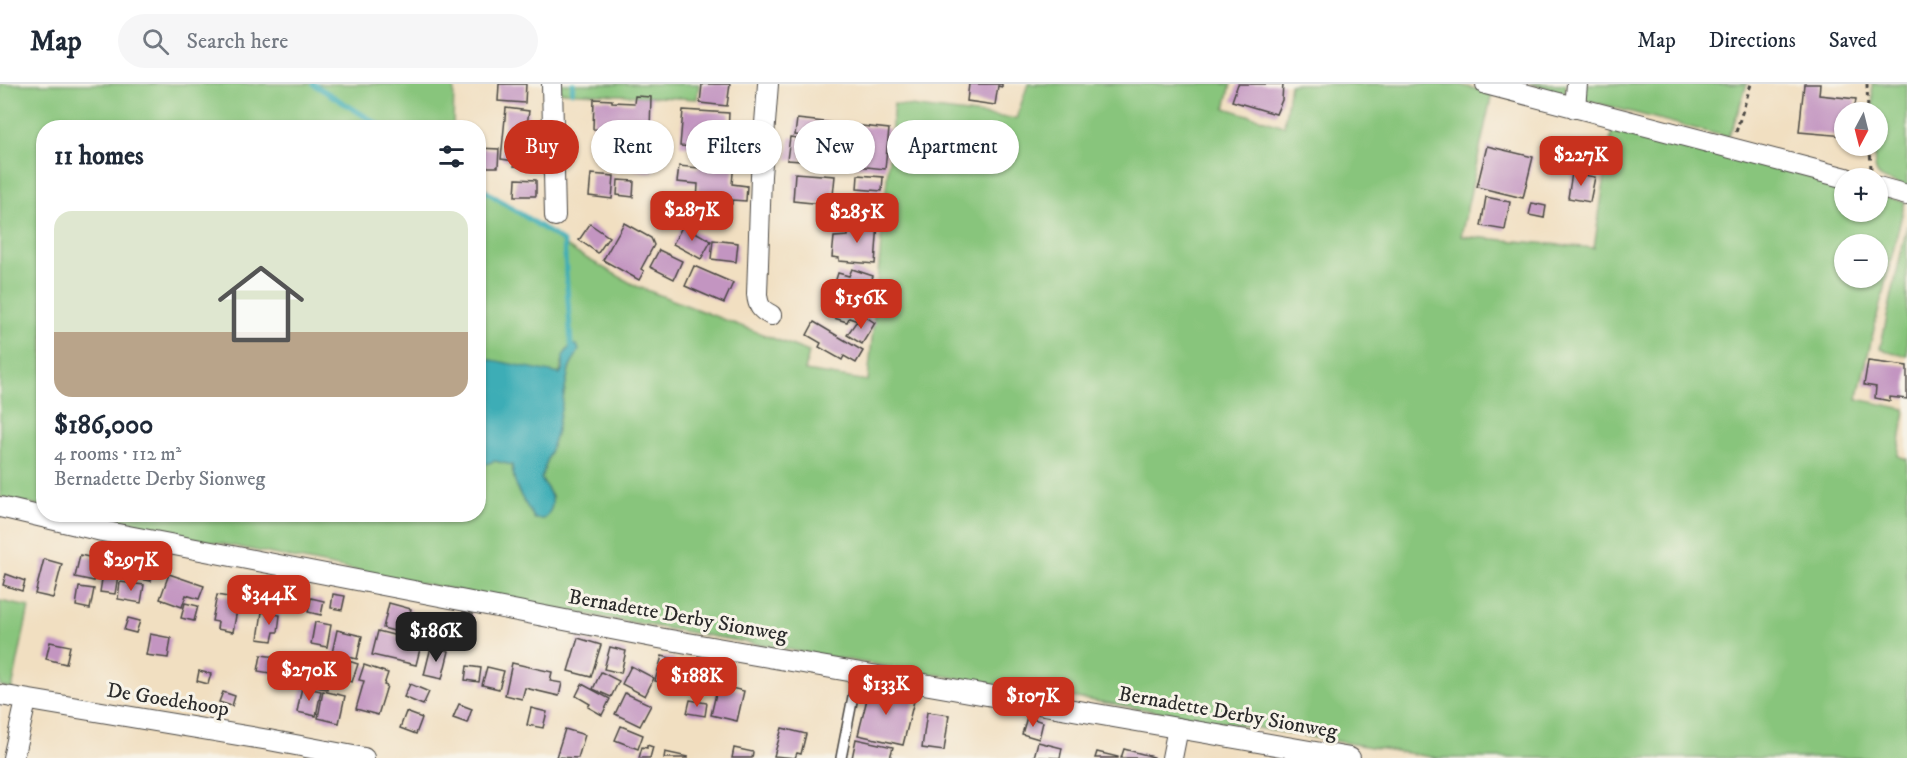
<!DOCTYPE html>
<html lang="en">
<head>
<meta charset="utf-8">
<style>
	body { margin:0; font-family:"IM FELL DW Pica",serif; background:#f6f6f7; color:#1f2937; height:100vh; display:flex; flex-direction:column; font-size:22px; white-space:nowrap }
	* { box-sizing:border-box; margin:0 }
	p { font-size:20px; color:#747a83 }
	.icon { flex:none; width:33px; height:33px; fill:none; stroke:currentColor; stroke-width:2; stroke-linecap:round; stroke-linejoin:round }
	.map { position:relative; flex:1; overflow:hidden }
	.sheet { position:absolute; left:36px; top:36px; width:450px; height:402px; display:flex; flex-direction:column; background:#fff; border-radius:24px; box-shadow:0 2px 4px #0004 }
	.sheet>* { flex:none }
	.guide { position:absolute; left:504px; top:36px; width:570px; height:54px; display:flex; gap:12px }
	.needle { width:39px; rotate:187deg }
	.buttons { position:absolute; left:1834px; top:18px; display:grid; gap:12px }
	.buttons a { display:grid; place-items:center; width:54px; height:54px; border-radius:50%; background:#fff; box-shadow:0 2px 4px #0004; font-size:30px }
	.price { position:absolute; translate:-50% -51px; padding:0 14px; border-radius:12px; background:#c8321e; color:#fff; font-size:20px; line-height:39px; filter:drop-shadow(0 2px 3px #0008) }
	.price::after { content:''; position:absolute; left:50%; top:36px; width:18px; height:14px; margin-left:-9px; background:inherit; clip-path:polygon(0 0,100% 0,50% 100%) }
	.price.active { background:#222; color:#fff }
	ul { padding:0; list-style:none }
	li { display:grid; align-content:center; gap:12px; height:318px; padding:0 18px }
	li span { display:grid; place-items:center; height:186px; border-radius:18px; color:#555 }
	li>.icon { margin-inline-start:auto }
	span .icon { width:108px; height:108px; fill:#fffc; stroke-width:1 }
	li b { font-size:26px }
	h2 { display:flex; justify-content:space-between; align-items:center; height:72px; padding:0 18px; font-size:26px }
	.pill { padding:0 21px; border-radius:27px; background:#fff; box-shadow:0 2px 4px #0004; font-size:21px; line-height:54px }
	.pill.active { background:#c8321e; color:#fff }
	header { display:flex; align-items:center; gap:36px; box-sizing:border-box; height:84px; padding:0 30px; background:#fff; border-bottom:2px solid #e0e1e3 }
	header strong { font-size:28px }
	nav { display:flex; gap:33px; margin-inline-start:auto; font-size:21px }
	.search { width:420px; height:54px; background:#f6f6f7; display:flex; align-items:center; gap:15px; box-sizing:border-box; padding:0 21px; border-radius:33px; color:#747a83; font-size:22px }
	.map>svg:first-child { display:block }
	.green { fill:#88c57c; stroke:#5a7854; stroke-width:1.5; fill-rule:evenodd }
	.water { fill:#3cadb6; stroke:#346c70; stroke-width:1.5 }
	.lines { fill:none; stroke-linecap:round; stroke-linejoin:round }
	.stream { stroke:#3cadb6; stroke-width:5 }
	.building { fill:#c395c1 }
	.service-casing { stroke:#494642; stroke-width:12 }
	.minor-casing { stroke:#494642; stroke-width:22 }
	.path { stroke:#494642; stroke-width:3; stroke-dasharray:4.5 4.5; stroke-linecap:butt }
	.service { stroke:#fff; stroke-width:9 }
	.minor { stroke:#fff; stroke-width:20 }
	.labels { text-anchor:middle; stroke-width:6; stroke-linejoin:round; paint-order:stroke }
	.street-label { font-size:21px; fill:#2b2b2b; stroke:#f7f3e8 }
</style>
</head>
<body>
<header>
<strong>Map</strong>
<div class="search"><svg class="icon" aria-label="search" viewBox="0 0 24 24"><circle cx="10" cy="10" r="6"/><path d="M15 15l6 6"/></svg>Search here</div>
<nav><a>Map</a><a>Directions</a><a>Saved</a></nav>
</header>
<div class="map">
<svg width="1907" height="674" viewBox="0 0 1907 674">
	<rect width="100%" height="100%" fill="#f7f3e8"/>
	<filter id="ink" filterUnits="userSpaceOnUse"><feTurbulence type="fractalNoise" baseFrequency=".0167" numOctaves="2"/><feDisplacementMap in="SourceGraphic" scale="12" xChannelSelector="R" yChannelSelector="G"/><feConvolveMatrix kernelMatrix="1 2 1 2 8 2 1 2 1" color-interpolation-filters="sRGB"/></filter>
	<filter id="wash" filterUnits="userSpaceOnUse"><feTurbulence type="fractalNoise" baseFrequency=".008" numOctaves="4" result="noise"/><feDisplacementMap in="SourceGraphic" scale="24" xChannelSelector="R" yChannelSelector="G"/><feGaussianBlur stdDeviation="1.35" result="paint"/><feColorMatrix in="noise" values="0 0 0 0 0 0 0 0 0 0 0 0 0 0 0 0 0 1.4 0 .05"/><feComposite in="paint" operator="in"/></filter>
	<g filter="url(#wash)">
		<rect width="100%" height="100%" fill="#f1dfc1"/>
		<g class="green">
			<path d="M0 0H454L453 43 44 44 43 423 0 413Z"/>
			<path d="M558 0H699L697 15 560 8Z"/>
			<path d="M1028 0H1231L1225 24 1284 42 1290 0H1456L1492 9 1461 152 1594 164 1613 39 1845 102V128H1878V111L1905 118 1857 315 1905 325 1898 372 1907 375V674H1437L842 575 515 518 76 431 478 430 479 366 495 377 512 381C514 403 523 416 535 435L553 414 541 395 556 349 569 285 579 266 562 278 560 290 479 280V102L577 169 636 202 809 268 805 287 868 297 894 20 1016 35ZM1845 160H1878V194H1845Z"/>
			<path d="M1529 0H1566L1565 10Z"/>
			<path d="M1583 0H1747L1733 42 1727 53 1589 17 1586 16 1583 10Z"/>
			<path d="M1872 0H1907V102C1874 93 1875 96 1874 62H1878V28H1873Z"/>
			<path d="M1907 142V272L1880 265Z"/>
			<path d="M0 517 29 523 12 605 0 602Z"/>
		</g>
		<path class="water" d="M571 261H577L579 266 569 285 556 350 541 395C551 411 559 419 544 435H535C522 415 514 404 512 381L495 377 483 381V367L478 366 479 280 487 275 560 290 563 284V272Z"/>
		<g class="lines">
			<g class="stream">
				<path d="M313 0 384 44"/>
				<path d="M572 8 573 0"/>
				<path d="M478 102 564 158 571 261"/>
			</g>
		</g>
		<g id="blocks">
			<g class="building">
				<path d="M499 0H526L525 19 498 17Z"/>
				<path d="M702 0H730L727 22 700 19Z"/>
				<path d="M969 0H1002V3L998 2 995 21 967 17Z"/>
				<path d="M1238 0H1283L1282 16 1276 30 1232 17Z"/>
				<path d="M1804 0H1820L1819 11 1856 15 1854 28H1845V52L1799 48Z"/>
				<path d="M635 12 651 13 650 47 593 45 594 15 612 16V18L634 19Z"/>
				<path d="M506 24 529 27 527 41 535 42 533 63H525L523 83 514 82 515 77 501 75Z"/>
				<path d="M683 26 729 29 727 65 680 62Z"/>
				<path d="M797 35 889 45 885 85 829 79 831 55 795 51Z"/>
				<path d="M790 53 804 55 801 77 787 76Z"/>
				<path d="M1487 62 1533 73 1523 114 1477 103Z"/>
				<path d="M478 64 499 65 498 83H478Z"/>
				<path d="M632 66 656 70 653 89 634 86 635 81 629 80Z"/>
				<path d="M700 75 734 78 732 100 747 102 746 117 732 116V120L697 118 698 100 677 98 679 82 699 84Z"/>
				<path d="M795 89 835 92 832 121 793 117Z"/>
				<path d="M1572 89 1595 93 1590 118 1568 114Z"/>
				<path d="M591 90 614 92 612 115 589 112Z"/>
				<path d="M858 91 883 93 882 107 857 105Z"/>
				<path d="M516 95 536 96V112H515Z"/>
				<path d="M618 96 634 97 633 113 617 111Z"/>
				<path d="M858 109 872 111 869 135 855 133Z"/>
				<path d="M1486 113 1510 118 1505 146 1481 142Z"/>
				<path d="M1532 119 1546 122 1544 134 1529 131Z"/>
				<path d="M849 137 878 139 875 180 839 177V174L832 173 834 153 848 152Z"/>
				<path d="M624 139 651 154 654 161 641 185 644 187 639 196 603 176Z"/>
				<path d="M590 140 609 153 598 169 579 156Z"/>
				<path d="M683 141 711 157 701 175 673 160Z"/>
				<path d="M713 156 738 159 736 178 711 175Z"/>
				<path d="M659 166 682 177 674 195 650 183Z"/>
				<path d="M694 182 733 199 724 219 685 202Z"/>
				<path d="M852 185 873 192 858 237 849 234 847 238 834 234 835 230 822 226 829 203 833 205 838 189 849 192Z"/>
				<path d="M863 231 875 239 862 260 847 251 856 238 860 239Z"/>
				<path d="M814 238 863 267 856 279 844 272 842 276 819 263 821 259 807 251Z"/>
				<path d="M1868 277 1907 282V315L1890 313V317L1875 314 1876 303 1864 301Z"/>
				<path d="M80 471 98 475 94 497 75 493Z"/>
				<path d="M44 475 62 480 53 514 35 510Z"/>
				<path d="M137 478 154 481 151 497 135 494Z"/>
				<path d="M104 483 119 485 115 510 100 508Z"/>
				<path d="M6 490 25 497 22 507 3 501Z"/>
				<path d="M169 490 204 502 199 515 186 511 182 523 160 515Z"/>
				<path d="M120 498 144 501 141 519 118 515Z"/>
				<path d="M79 503 94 505 90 525 76 522Z"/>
				<path d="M333 510 345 512 342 526 331 524Z"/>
				<path d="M217 511 239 515 233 548 217 545 218 538 212 537Z"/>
				<path d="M311 514 324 517 321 531 308 528Z"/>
				<path d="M185 519 198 522 194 537 181 534Z"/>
				<path d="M389 519 411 525 405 550 383 544Z"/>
				<path d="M262 528 280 531 278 548H274L272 557 258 555Z"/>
				<path d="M463 528 473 530 471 544 460 542Z"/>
				<path d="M128 534 140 537 136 549 124 546Z"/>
				<path d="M315 538 331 541 327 563 311 560Z"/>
				<path d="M337 546 362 552 357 575 332 569Z"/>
				<path d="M378 547 405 554 404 557 421 561 416 581 372 571Z"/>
				<path d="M150 550 171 554 168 574 146 571Z"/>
				<path d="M578 554 601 561 591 593 568 587Z"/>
				<path d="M50 558 70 562 66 580 46 575Z"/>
				<path d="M431 563 449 567 442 595 424 591Z"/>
				<path d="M610 563 626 567 621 589 604 585Z"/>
				<path d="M261 571 284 574 281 591 258 587Z"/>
				<path d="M662 572 675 575 668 600 655 597Z"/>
				<path d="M336 573 358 580 352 598 330 592Z"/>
				<path d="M512 579 552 588 550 597 562 599 559 612 525 604 522 615 505 611Z"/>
				<path d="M364 581 388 589 384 601 387 602 378 631 356 625 364 597 359 596Z"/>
				<path d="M467 582 481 584 479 598 465 596Z"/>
				<path d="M631 582 654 594 645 612 622 600Z"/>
				<path d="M487 583 504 587 499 605 482 601Z"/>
				<path d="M199 587 211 590 208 600 197 597Z"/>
				<path d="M310 587 329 589 327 605 308 602Z"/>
				<path d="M601 588 619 597 611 613 593 605Z"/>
				<path d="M410 600 429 608 423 621 404 613Z"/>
				<path d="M582 600 610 615 602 631 588 623 590 620 576 612Z"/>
				<path d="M718 601 744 607 737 637 711 631Z"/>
				<path d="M302 603 321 607 316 632 297 628Z"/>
				<path d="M870 603 915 613 903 661 858 651Z"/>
				<path d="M323 607 345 612 339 639 318 634Z"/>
				<path d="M223 608 235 612 232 622 219 618Z"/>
				<path d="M625 609 651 621 640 642 615 630Z"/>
				<path d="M690 616 707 619 705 632 687 629Z"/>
				<path d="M459 620 472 625 467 639 453 634Z"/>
				<path d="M531 624 547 628 543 644 527 641Z"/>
				<path d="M406 628 422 634 416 650 400 644Z"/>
				<path d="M927 628 949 631 944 667 922 664Z"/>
				<path d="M1027 633 1043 638 1039 655 1022 650Z"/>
				<path d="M621 642 643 651 638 665 615 656Z"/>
				<path d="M782 644 806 650 801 670 797 669 795 674 774 672Z"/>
				<path d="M565 645 585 651 578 674 556 673Z"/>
				<path d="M856 655 893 663 890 674H852Z"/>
				<path d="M1038 658 1062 664 1060 674 1034 673Z"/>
				<path d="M647 661 653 663 650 674H639L642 663 647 664Z"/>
				<path d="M734 664 753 668 752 674H732Z"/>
				<path d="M1124 665 1154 673V674H1121Z"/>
				<path d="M665 668 688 673V674H664Z"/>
				<path d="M1097 668 1118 673V674H1095Z"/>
			</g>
		</g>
	</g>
	<g filter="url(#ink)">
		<use href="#blocks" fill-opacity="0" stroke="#494642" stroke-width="1.5"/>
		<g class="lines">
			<g class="service-casing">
				<path id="service" d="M841 674 858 587"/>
			</g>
			<g class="minor-casing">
				<g id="minor">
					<path d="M552 0 555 132"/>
					<path d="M768 0 761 92 757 210C758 222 761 226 771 231"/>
					<path d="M1486 0 1846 94"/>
					<path d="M1575 24 1577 0"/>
					<path d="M1878 103 1907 111"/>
					<path d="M0 423 102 447 653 553 1350 674"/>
					<path d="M0 611 269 656 364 674"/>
					<path d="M13 674 26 617"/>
					<path d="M1172 674 1178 644"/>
				</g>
			</g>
			<g class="path">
				<path d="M1867 0 1868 28"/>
				<path d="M1736 48 1751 0"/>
				<path d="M1870 62 1871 87"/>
			</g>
			<use href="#service" class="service"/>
			<use href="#minor" class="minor"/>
		</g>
	</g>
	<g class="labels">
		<g class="street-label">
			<text transform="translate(678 531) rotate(10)" y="7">Bernadette Derby Sionweg</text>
			<text transform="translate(168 615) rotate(9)" y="7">De Goedehoop</text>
			<text transform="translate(1228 628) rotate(10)" y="7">Bernadette Derby Sionweg</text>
		</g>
	</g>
</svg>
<div class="buttons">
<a><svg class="needle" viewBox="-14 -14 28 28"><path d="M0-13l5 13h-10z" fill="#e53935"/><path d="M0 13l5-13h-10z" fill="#747a83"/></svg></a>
<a>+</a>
<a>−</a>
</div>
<b class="price" style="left:1581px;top:103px">$227K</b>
<b class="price" style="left:692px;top:158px">$287K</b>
<b class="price" style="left:857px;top:160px">$285K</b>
<b class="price" style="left:861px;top:246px">$156K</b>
<b class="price" style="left:131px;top:508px">$297K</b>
<b class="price" style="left:269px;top:542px">$344K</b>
<b class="price active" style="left:436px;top:579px">$186K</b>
<b class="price" style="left:309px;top:618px">$270K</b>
<b class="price" style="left:697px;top:624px">$188K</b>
<b class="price" style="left:886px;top:632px">$133K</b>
<b class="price" style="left:1033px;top:644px">$107K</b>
<div class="guide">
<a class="pill active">Buy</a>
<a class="pill">Rent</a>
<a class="pill">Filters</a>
<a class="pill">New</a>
<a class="pill">Apartment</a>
</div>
<section class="sheet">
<h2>11 homes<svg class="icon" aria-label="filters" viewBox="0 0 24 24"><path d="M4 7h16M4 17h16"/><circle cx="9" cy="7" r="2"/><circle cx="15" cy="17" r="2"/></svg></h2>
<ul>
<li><span style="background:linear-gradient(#dfe7d0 65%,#b9a48a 0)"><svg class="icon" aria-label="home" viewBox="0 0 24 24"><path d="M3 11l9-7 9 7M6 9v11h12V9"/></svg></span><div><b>$186,000</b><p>4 rooms · 112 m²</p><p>Bernadette Derby Sionweg</p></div></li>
</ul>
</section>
</div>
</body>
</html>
